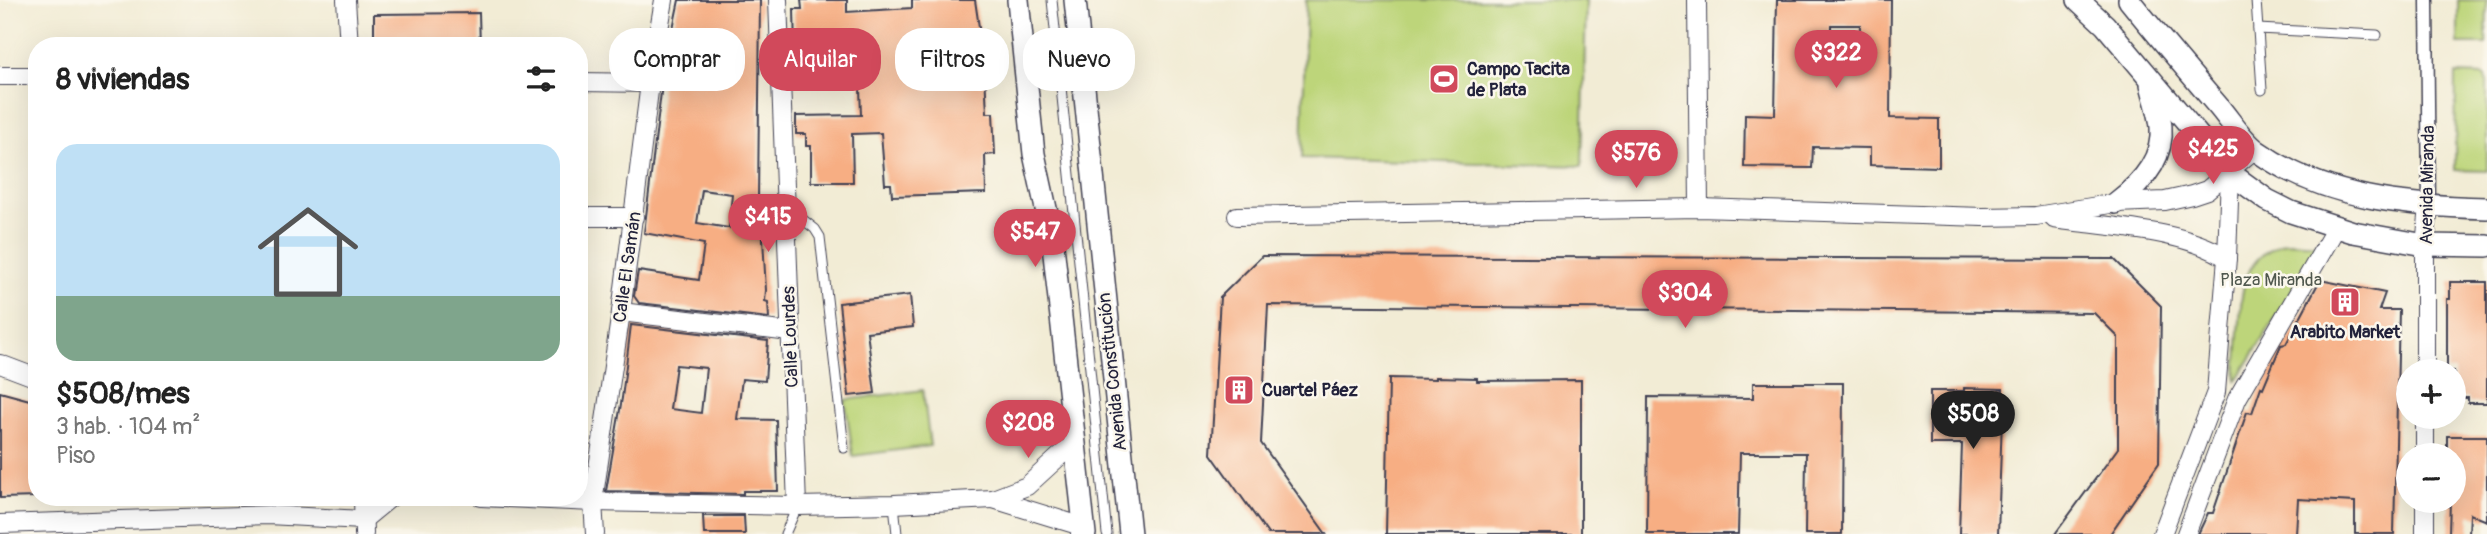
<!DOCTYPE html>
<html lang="es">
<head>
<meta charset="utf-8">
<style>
	body { margin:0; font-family:Pangolin,sans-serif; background:#f2f2f2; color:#222; height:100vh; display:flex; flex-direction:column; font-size:26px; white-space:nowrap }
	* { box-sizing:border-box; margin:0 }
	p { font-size:23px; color:#767676 }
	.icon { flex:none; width:38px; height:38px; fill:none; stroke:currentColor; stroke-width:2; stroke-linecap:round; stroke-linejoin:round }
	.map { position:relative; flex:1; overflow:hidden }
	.sheet { position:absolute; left:28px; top:37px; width:560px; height:469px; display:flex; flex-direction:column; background:#fff; border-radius:28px; box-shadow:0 7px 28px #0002 }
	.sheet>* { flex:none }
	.top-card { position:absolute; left:609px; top:28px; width:665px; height:63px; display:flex; gap:14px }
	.controls { position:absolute; left:2396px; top:359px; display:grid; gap:14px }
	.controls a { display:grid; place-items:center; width:70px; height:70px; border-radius:50%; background:#fff; box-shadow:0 7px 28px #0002; font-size:35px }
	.price { position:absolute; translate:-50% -60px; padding:0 16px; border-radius:24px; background:#d1495b; color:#fff; font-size:23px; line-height:46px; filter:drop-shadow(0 2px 4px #0008) }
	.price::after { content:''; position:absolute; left:50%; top:42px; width:21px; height:16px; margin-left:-10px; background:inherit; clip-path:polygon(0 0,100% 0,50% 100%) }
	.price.current { background:#222; color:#fff }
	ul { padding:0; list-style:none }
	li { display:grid; align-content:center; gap:14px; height:371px; padding:0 28px }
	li+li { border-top:2px solid #e0e0e0 }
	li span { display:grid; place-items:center; height:217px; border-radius:21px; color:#555 }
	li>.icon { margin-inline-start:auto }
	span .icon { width:126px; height:126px; fill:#fffc; stroke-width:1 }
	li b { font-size:30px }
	h2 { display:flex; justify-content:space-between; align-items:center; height:84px; padding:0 28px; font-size:30px }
	.chip { padding:0 24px; border-radius:28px; background:#fff; box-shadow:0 7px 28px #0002; font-size:24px; line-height:63px }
	.chip.current { background:#d1495b; color:#fff }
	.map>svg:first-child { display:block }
	.green { fill:#bdd57a; stroke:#707c5a; stroke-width:2 }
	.building { fill:#f7ae83; fill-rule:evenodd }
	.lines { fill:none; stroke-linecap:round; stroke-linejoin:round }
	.service-casing { stroke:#414052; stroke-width:11 }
	.pedestrian-casing { stroke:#414052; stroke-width:15 }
	.minor-casing { stroke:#414052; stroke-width:20 }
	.tertiary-casing { stroke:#414052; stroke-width:24 }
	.service { stroke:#fff; stroke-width:9 }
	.pedestrian { stroke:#fff; stroke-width:12 }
	.minor { stroke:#fff; stroke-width:18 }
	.tertiary { stroke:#fff; stroke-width:21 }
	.labels { text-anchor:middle; stroke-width:5; stroke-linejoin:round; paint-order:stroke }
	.poi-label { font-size:18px; font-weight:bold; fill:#22223b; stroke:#fbf7ec; text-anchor:start }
	.street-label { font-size:18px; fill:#22223b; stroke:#fbf7ec }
	.park-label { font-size:18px; fill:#50584e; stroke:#fbf7ec }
</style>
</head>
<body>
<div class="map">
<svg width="2487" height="534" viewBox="0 0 2487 534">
	<rect width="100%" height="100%" fill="#fbf7ec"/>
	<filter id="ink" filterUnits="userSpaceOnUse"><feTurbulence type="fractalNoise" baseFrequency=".0143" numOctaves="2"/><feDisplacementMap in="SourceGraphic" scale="14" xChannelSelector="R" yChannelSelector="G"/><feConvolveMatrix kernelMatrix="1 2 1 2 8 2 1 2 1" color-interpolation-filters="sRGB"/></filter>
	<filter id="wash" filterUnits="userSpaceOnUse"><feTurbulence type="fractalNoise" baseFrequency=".00686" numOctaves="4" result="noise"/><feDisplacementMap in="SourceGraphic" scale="28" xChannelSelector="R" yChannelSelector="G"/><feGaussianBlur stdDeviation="1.57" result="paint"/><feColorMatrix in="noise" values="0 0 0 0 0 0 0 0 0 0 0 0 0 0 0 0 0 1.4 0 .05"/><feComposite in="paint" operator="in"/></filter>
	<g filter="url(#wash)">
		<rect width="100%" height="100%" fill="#f2ecd5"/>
		<g class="green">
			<path d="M1306 0H1586L1582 166 1302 158Z"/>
			<path d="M2458 0H2487L2486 44H2458Z"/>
			<path d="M2456 74 2484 75 2487 82V171L2455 170Z"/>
			<path d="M2285 242 2321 244 2236 382C2237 362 2238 342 2240 321 2242 282 2245 258 2285 242Z"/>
			<path d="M923 390 930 446 853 456 845 400Z"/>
		</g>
		<g id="blocks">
			<g class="building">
				<path d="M679 0H760L758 201H760L763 239 766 290 765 301 768 302 769 318 639 303 634 296 638 271 699 280 704 244 644 233 663 76ZM702 190 732 194 729 228 697 223Z"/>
				<path d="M801 0H847V12L912 8V0H975L979 27 981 74H985L987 113H993L995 154 985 155 986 193 892 196 891 184H885L881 133 852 134 853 182H811V146H806V134H796V116L861 115 859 61 804 62V50H795L794 9H802Z"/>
				<path d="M1777 0H1891L1890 118 1939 119V167L1870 165V148L1813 147 1812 168 1744 167 1745 114 1775 115ZM1831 25H1860L1859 56 1831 55Z"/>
				<path d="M479 13 480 46H374V14Z"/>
				<path d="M1262 256 2114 259 2161 306 2159 463 2110 534H2055L2118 448V337L2094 313 1268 305 1261 443 1326 534H1268L1211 454 1220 297Z"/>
				<path d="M2320 280 2385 293 2379 310H2399L2394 534H2355V502L2298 499 2296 534H2198L2208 513H2213L2247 412 2252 413 2261 387 2263 388 2281 345 2286 344Z"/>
				<path d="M2450 282H2487V403H2468V398H2454V371H2447V299H2450Z"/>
				<path d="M910 295 913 327 867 332 875 393 849 396 839 303Z"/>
				<path d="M631 325 768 341 765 381 742 379 737 419 776 420 778 491H743V494L606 491 622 398ZM676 365 706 368 701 413 670 409Z"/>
				<path d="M1436 377 1477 378V381L1581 380V534H1386L1389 378 1436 379Z"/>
				<path d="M1753 383H1843L1842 534H1805L1806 453H1740L1738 534H1647L1648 397 1753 398Z"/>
				<path d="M1964 388 2003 389 1998 534H1959L1962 444H1930V391H1964Z"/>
				<path d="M0 392 37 402V497L0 498Z"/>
				<path d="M2447 436H2487V521L2470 514 2469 534H2449L2450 500H2454V455H2447Z"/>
				<path d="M703 516H744L745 534H704Z"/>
			</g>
		</g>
	</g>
	<g filter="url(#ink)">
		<use href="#blocks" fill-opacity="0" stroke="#414052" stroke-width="2"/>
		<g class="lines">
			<g class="service-casing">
				<g id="service">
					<path d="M1052 0 1107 534"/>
					<path d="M2256 0 2262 90"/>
					<path d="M2258 29 2377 35"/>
					<path d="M787 207 815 229 820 237 844 448"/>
					<path d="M894 504 897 534"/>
					<path d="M785 534 797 507"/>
				</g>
			</g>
			<g class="pedestrian-casing">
				<path id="pedestrian" d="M2427 0 2429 207"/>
			</g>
			<g class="minor-casing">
				<g id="minor">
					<path d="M346 0 349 46"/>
					<path d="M778 0 797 506"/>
					<path d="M1697 0 1699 208"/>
					<path d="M0 76H37"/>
					<path d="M579 82 650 83"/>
					<path d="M1237 216 1699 208 1983 217 2036 216 2116 203 2165 201 2192 195 2207 190 2255 149"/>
					<path d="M579 217H634"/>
					<path d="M2054 219C2108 227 2181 229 2227 258"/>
					<path d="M621 312 790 332"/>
					<path d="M0 364 37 378"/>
					<path d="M2425 371V245L2429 207"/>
					<path d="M2425 455V416"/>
					<path d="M363 497 364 534"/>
					<path d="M481 497 593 502 797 506 894 504 993 499 1027 486 1075 442"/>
					<path d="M993 499 1084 527 1080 534"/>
					<path d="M0 524 268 515 363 520 391 497"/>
					<path d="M595 534 593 502 621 312 650 83 664 0"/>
					<path d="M2162 534 2216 392 2227 258 2230 173"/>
					<path d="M2186 534 2237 399 2337 226"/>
					<path d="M2425 534V500"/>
				</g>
			</g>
			<g class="tertiary-casing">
				<g id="tertiary">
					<path d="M1018 0 1034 154 1052 236 1085 534"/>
					<path d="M1075 0 1130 534"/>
					<path d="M2078 0 2105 25 2230 173 2267 200 2291 212 2353 232 2425 245 2487 246"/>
					<path d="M2129 0C2158 36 2188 71 2218 106 2230 120 2242 140 2257 151 2324 199 2407 206 2487 208"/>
					<path d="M2116 203C2140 185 2164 160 2161 127 2160 113 2154 98 2151 84"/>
				</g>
			</g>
			<use href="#service" class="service"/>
			<use href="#pedestrian" class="pedestrian"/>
			<use href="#minor" class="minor"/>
			<use href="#tertiary" class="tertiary"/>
		</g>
	</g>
	<defs>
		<g id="stadium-square" transform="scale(1.575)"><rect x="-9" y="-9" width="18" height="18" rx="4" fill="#d1495b" stroke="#fbf7ec"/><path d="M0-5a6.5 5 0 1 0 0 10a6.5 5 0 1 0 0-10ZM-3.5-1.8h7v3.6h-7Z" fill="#fff"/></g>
		<g id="building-square" transform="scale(1.575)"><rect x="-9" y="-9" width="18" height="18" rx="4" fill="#d1495b" stroke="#fbf7ec"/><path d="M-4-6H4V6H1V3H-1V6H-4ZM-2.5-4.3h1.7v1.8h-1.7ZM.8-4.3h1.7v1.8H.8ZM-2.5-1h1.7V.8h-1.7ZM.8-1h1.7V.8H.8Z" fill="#fff"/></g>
	</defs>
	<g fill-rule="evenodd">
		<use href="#stadium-square" x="1444" y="79"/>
		<use href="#building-square" x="2345" y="302"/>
		<use href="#building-square" x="1239" y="390"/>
	</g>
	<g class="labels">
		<g class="poi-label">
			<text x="1467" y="75">Campo Tacita<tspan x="1467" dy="21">de Plata</tspan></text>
			<text x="2345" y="338" text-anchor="middle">Arabito Market</text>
			<text x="1262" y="396">Cuartel Páez</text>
		</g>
		<g class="street-label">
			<text transform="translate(2427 185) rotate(-89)" y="6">Avenida Miranda</text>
			<text transform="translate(627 267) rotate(-82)" y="6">Calle El Samán</text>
			<text transform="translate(790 337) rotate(-92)" y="6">Calle Lourdes</text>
			<text transform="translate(1112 372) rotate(-96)" y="6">Avenida Constitución</text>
		</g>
		<g class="park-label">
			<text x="2271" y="286">Plaza Miranda</text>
		</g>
	</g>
</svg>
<div class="controls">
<a>+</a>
<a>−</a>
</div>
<b class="price" style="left:1836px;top:90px">$322</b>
<b class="price" style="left:2213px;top:186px">$425</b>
<b class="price" style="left:1636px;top:190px">$576</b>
<b class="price" style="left:768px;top:254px">$415</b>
<b class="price" style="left:1035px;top:269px">$547</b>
<b class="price" style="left:1685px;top:330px">$304</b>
<b class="price current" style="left:1973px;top:451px">$508</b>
<b class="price" style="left:1028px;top:460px">$208</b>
<div class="top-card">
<a class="chip">Comprar</a>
<a class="chip current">Alquilar</a>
<a class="chip">Filtros</a>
<a class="chip">Nuevo</a>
</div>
<section class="sheet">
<h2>8 viviendas<svg class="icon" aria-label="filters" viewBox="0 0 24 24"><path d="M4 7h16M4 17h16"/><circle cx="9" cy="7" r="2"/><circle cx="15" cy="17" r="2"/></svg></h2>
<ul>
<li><span style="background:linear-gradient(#bfe0f5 70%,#7fa58c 0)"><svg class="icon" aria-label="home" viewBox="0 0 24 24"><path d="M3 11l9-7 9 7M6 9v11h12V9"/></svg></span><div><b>$508/mes</b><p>3 hab. · 104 m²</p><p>Piso</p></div></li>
</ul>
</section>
</div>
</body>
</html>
